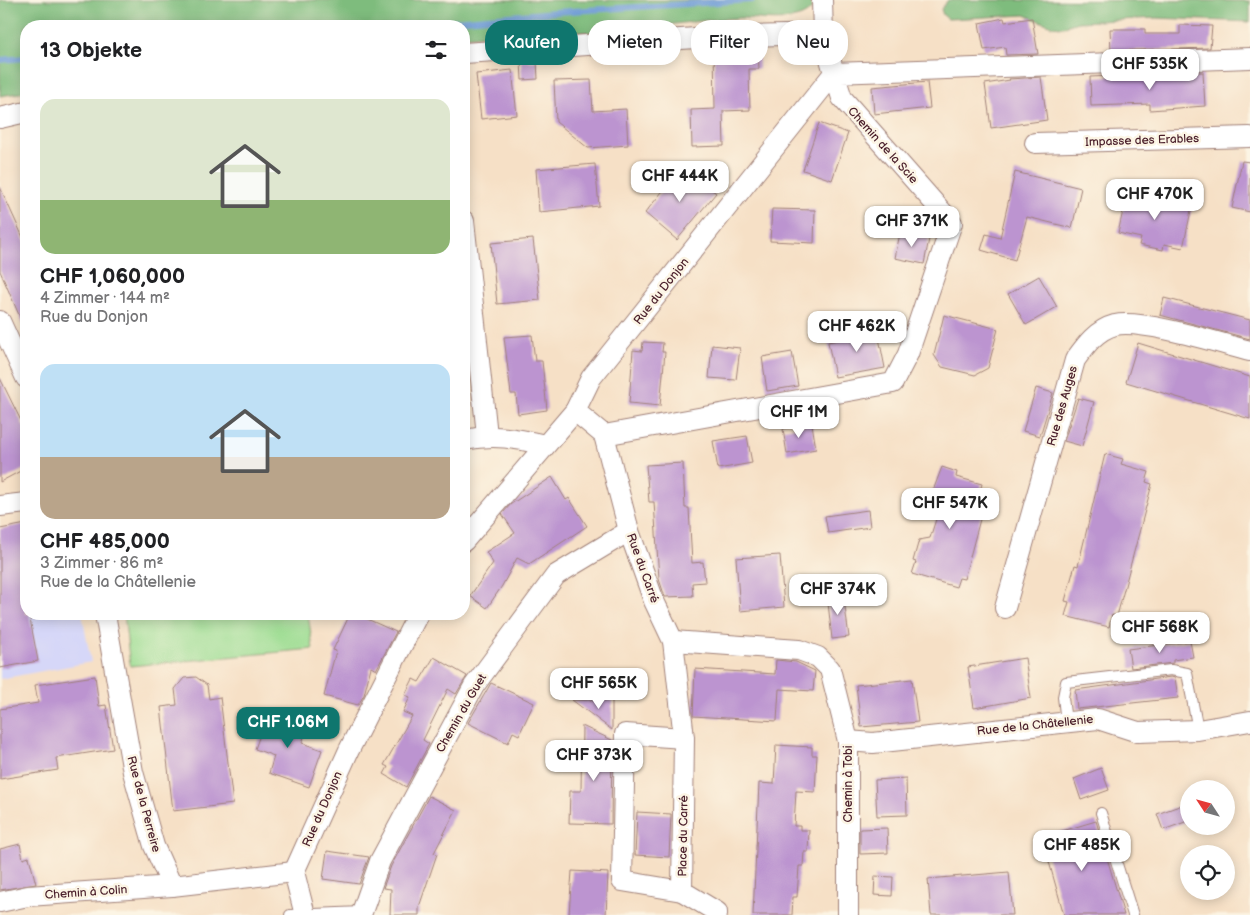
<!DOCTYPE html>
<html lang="de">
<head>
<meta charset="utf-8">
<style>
	body { margin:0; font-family:"Balsamiq Sans",sans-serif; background:#f2f2f2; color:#202124; height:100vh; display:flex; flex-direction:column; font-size:19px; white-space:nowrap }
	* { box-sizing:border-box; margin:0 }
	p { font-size:16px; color:#757577 }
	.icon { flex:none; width:28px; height:28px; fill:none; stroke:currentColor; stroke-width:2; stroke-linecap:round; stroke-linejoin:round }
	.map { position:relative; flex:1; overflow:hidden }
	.details { position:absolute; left:20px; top:20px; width:450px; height:600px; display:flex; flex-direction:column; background:#fff; border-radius:20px; box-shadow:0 2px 12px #0003 }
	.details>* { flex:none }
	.top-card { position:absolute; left:485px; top:20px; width:475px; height:45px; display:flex; gap:10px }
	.needle { width:32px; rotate:306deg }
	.fabs { position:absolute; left:1180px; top:780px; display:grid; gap:10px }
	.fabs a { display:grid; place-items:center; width:55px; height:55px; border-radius:50%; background:#fff; box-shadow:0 2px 12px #0003; font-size:25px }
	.price { position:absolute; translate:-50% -42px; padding:0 11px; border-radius:10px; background:#fff; color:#222; font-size:16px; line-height:32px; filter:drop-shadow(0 1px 2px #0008) }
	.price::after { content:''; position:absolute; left:50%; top:30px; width:15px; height:11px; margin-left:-8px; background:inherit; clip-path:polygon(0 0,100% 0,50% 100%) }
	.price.current { background:#0f766e; color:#fff }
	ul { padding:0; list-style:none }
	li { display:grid; align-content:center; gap:10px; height:265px; padding:0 20px }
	li span { display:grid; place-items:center; height:155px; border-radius:15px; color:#555 }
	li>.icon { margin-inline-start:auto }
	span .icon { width:90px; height:90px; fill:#fffc; stroke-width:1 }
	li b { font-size:21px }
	h2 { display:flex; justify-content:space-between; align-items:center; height:60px; padding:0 20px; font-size:21px }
	.chip { padding:0 18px; border-radius:20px; background:#fff; box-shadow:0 2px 12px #0003; font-size:18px; line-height:45px }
	.chip.current { background:#0f766e; color:#fff }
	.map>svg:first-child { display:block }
	.built { fill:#d6d7f8 }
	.green { fill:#9ddd93; stroke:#747e5f }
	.forest { fill:#7ebc7d; stroke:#646e54 }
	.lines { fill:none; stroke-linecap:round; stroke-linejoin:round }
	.stream { stroke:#6e9cd6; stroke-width:6 }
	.building { fill:#bc94d0 }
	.service-casing { stroke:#a08078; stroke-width:12 }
	.minor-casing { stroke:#a08078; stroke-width:22 }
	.service { stroke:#fff; stroke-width:10 }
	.minor { stroke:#fff; stroke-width:20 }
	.labels { text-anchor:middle; stroke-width:5; stroke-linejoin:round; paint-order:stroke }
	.street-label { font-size:12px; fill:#4a1f2b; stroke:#fcf5e5 }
</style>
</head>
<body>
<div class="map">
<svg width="1250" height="915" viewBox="0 0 1250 915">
	<rect width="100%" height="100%" fill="#fcf5e5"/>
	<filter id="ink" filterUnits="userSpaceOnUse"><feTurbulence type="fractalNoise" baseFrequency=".02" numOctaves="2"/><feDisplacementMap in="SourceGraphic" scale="10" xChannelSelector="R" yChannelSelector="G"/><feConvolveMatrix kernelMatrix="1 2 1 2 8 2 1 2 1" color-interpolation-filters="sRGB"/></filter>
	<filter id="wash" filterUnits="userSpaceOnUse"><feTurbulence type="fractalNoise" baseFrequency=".0096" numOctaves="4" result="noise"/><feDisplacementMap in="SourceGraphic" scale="20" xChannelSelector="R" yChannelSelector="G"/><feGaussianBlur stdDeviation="1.12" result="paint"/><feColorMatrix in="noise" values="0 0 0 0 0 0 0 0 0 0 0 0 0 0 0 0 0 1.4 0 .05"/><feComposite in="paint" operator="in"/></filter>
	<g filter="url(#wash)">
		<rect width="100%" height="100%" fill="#f6e0c6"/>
		<path class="built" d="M29 614H82L91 662 0 679V668L38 661Z"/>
		<path class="green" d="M124 614H308L313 649 130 666Z"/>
		<g class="forest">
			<path d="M0 0H810L812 8C800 26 760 18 740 18 691 20 642 30 593 32 550 34 507 32 464 37V26H26V92L0 96Z"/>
			<path d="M948 0 1250 1V22L1157 18 1078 22 1062 27 1052 26 1025 15 948 19 943 15 941 9Z"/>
		</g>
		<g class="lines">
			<g class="stream">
				<path d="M398 26 555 12 752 0"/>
				<path d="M0 60 26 58"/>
			</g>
		</g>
		<g id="blocks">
			<g class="building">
				<path d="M1004 18 1005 22 1032 18 1038 54 1006 55 1005 47 984 50 979 23Z"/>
				<path d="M1180 25 1212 26 1210 48 1111 51 1110 29H1145V34H1180Z"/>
				<path d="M758 48 759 69H749L750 110 723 111 724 146 692 147 691 110 715 109 714 49Z"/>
				<path d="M521 61H537L538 79 522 80Z"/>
				<path d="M512 70 517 115 481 119 476 74Z"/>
				<path d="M1203 72 1205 106 1150 110V104L1091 106 1090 77Z"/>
				<path d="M1041 77 1047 120 991 128 985 84 1010 80 1009 79Z"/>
				<path d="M591 80 593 111 626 109 628 145 588 148 556 122 554 81Z"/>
				<path d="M927 82 930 108 874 114 872 87Z"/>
				<path d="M819 123 848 133 832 180 803 170Z"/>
				<path d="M1242 161 1250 162V212L1232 208Z"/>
				<path d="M595 164 599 206 539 212 536 169Z"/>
				<path d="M683 166 716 193 677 240 645 213Z"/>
				<path d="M1015 172 1081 188 1072 228 1027 217 1015 260 981 250 986 234 1000 238Z"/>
				<path d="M0 187 26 244V331L0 271Z"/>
				<path d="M1127 193 1192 206 1183 248 1164 244 1163 250 1139 245 1141 238 1118 233Z"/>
				<path d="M772 209 815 210 814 243 770 241Z"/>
				<path d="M900 233 929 239 924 264 895 258Z"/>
				<path d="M533 239 540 300 497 304 491 243Z"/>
				<path d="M1039 276 1057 307 1026 325 1008 294Z"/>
				<path d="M1164 298 1250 320V339L1160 315Z"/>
				<path d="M944 315 998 329 988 368 975 375 942 367 934 355Z"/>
				<path d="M877 328 885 368 835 377 828 342 842 339 841 334Z"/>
				<path d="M532 335 535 361H542L547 410 518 414 516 394H511L504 337Z"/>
				<path d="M643 342 663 343 662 352H665L660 406 629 403 633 350 642 351Z"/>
				<path d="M1138 343 1250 377V419L1126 382Z"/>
				<path d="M712 345 740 348 736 380 709 378Z"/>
				<path d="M792 352 798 386 767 391 762 357Z"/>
				<path d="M0 378 26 431V468L0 482Z"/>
				<path d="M1036 388 1053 393 1040 436 1023 431Z"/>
				<path d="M1078 398 1094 402 1082 446 1064 441Z"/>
				<path d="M812 424 816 449 787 454 783 429Z"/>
				<path d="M747 436 752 463 718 469 713 441Z"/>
				<path d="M1105 454 1123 459 1121 464 1149 472 1146 482 1152 484 1117 616 1112 615 1109 627 1065 616 1069 602 1065 601 1075 565 1078 566Z"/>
				<path d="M683 463 685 508H689L692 563 703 562 705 582 692 583 693 596 665 597 659 579 654 502H649L646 465Z"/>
				<path d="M942 467 957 472 956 477 982 484 979 495 986 497 964 579 959 578 956 587 912 574 916 562 913 561 919 540 930 538 937 516 928 504Z"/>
				<path d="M552 477 566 500 569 498 587 526 529 564 517 558 502 586 487 608 470 596 493 563 486 552 515 533 502 514 511 504Z"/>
				<path d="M868 510 870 527 828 533 825 516Z"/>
				<path d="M26 524V581H23L26 614H29L38 661 0 668V529Z"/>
				<path d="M780 555 784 607 740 611 736 558Z"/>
				<path d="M843 592 849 637 832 639 827 594Z"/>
				<path d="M350 614H356L396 632 376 670 371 667 364 695 358 705 324 696 336 651 333 650Z"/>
				<path d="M1190 641 1193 657 1173 660V663L1131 668 1128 649Z"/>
				<path d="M434 657 467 676 456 694 448 689 423 740 429 744 406 787 384 774 388 767 384 765 412 716 403 712 410 697 405 695 413 679 419 682Z"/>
				<path d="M1025 658 1031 698 974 708 968 667Z"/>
				<path d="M776 660 796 662 815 671 813 691 779 689 777 721 693 716 695 669 775 674Z"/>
				<path d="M95 676 99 706 106 705 113 749 56 758 58 770 0 779V709L38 703 35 685Z"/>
				<path d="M196 677 207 685 209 699 220 697 233 804 173 811 161 707 177 705 175 689 184 678Z"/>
				<path d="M1171 677 1175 678 1178 698 1077 709 1075 690Z"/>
				<path d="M912 679 918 722 861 727 856 685Z"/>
				<path d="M491 683 534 703 519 735 513 732 508 743 468 723Z"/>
				<path d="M572 700H612V730Z"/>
				<path d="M268 712 308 725 302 743 322 750 309 787 269 773 274 756 255 749Z"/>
				<path d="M582 726 612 740 611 824 569 823 570 791H581Z"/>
				<path d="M776 745 812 747V755H817L815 792 796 791 794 826H800V830H809L808 852H804L803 866H799L797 897H793L792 915H753L759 783 774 784Z"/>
				<path d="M1101 768 1109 790 1081 800 1074 779Z"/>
				<path d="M906 778 907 815 877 816 875 780Z"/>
				<path d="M429 796 456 810 434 853 437 854 419 907V915H390L391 889 383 888 391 866Z"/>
				<path d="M1182 805 1188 821 1163 830 1157 814Z"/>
				<path d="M637 812 671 814 669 857 635 855Z"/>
				<path d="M1096 821 1124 915H1064L1042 837Z"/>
				<path d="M887 828 888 853 860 854V829Z"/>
				<path d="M20 844 23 859 29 857 36 884 0 890V849Z"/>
				<path d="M327 851 369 857 359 884 323 879Z"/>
				<path d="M572 871 608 873 606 915H569Z"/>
				<path d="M1009 872 1013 915H931L928 879Z"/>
				<path d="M875 876 893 877 892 896 874 895Z"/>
			</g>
		</g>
	</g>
	<g filter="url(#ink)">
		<use href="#blocks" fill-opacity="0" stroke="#a08078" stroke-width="1"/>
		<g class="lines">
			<g class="service-casing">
				<g id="service">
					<path d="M1066 722 1063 697 1066 682 1171 670 1187 673 1198 730"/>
					<path d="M1101 813 1133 915"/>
					<path d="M290 915 362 912"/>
				</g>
			</g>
			<g class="minor-casing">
				<g id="minor">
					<path d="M464 53 712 37 823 34"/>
					<path d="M0 118 26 112"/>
					<path d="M1035 143 1250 137"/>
					<path d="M464 221 487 435"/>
					<path d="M0 321 26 378"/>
					<path d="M575 411 604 435 629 531 654 601 673 641 684 738 682 891 717 912V915"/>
					<path d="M604 435 893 383 908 354 952 223 842 98 834 73 1250 58"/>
					<path d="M464 440C495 434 515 438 545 445"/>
					<path d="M0 506 26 503"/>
					<path d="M464 541 575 411 591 378 834 73 823 34 822 0"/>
					<path d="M1005 608 1075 360C1085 346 1096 330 1115 325 1142 319 1219 343 1250 351"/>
					<path d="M105 614 133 772 154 846 172 886 294 872 305 915"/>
					<path d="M673 641 799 650 818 657 830 669 848 741V915"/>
					<path d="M848 741 873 743 1098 719 1138 732 1198 730 1250 721"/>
					<path d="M294 872 349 750 418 614"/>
					<path d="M682 891 622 881 625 734 684 738"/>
					<path d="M0 902 28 896 172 886"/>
					<path d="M362 912 380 861 474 686 556 575 629 531"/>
				</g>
			</g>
			<use href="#service" class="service"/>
			<use href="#minor" class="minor"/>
		</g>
	</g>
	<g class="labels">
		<g class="street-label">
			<text transform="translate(1142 140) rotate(-2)" y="4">Impasse des Erables</text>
			<text transform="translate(883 145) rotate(48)" y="4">Chemin de la Scie</text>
			<text transform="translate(661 291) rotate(-52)" y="4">Rue du Donjon</text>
			<text transform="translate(1062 406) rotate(-74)" y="4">Rue des Auges</text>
			<text transform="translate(643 568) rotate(70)" y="4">Rue du Carré</text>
			<text transform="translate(461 713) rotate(-60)" y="4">Chemin du Guet</text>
			<text transform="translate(1035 725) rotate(-6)" y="4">Rue de la Châtellenie</text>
			<text transform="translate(848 784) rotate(-90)" y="4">Chemin à Tobi</text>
			<text transform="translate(144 804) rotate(75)" y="4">Rue de la Perreire</text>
			<text transform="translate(322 809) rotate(-66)" y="4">Rue du Donjon</text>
			<text transform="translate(683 836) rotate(-89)" y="4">Place du Carré</text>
			<text transform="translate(86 892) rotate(-4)" y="4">Chemin à Colin</text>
		</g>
	</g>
</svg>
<div class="fabs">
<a><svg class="needle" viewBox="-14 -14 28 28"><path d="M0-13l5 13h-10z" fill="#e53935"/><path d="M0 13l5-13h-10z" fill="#757577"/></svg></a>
<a><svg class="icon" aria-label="locate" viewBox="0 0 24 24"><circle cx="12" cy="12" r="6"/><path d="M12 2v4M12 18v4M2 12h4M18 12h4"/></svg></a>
</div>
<b class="price" style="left:1150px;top:91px">CHF 535K</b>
<b class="price" style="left:680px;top:203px">CHF 444K</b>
<b class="price" style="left:1155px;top:221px">CHF 470K</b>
<b class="price" style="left:912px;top:248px">CHF 371K</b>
<b class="price" style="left:857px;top:353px">CHF 462K</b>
<b class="price" style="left:799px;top:439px">CHF 1M</b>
<b class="price" style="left:950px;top:530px">CHF 547K</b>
<b class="price" style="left:838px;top:616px">CHF 374K</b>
<b class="price" style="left:1160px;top:654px">CHF 568K</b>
<b class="price" style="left:599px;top:710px">CHF 565K</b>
<b class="price current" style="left:288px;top:749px">CHF 1.06M</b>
<b class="price" style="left:594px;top:782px">CHF 373K</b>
<b class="price" style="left:1082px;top:872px">CHF 485K</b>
<div class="top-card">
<a class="chip current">Kaufen</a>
<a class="chip">Mieten</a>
<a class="chip">Filter</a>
<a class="chip">Neu</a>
</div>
<section class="details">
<h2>13 Objekte<svg class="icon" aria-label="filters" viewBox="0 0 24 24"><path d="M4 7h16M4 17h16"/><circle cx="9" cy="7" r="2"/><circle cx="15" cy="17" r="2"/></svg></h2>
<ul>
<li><span style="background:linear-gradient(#dfe7d0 65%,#8fb573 0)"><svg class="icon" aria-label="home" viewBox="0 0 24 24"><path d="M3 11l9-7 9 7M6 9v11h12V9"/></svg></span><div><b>CHF 1,060,000</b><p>4 Zimmer · 144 m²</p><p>Rue du Donjon</p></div></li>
<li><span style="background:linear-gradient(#bfe0f5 60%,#b9a48a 0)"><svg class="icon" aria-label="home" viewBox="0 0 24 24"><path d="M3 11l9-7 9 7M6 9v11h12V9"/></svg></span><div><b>CHF 485,000</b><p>3 Zimmer · 86 m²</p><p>Rue de la Châtellenie</p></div></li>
</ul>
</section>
</div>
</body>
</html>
